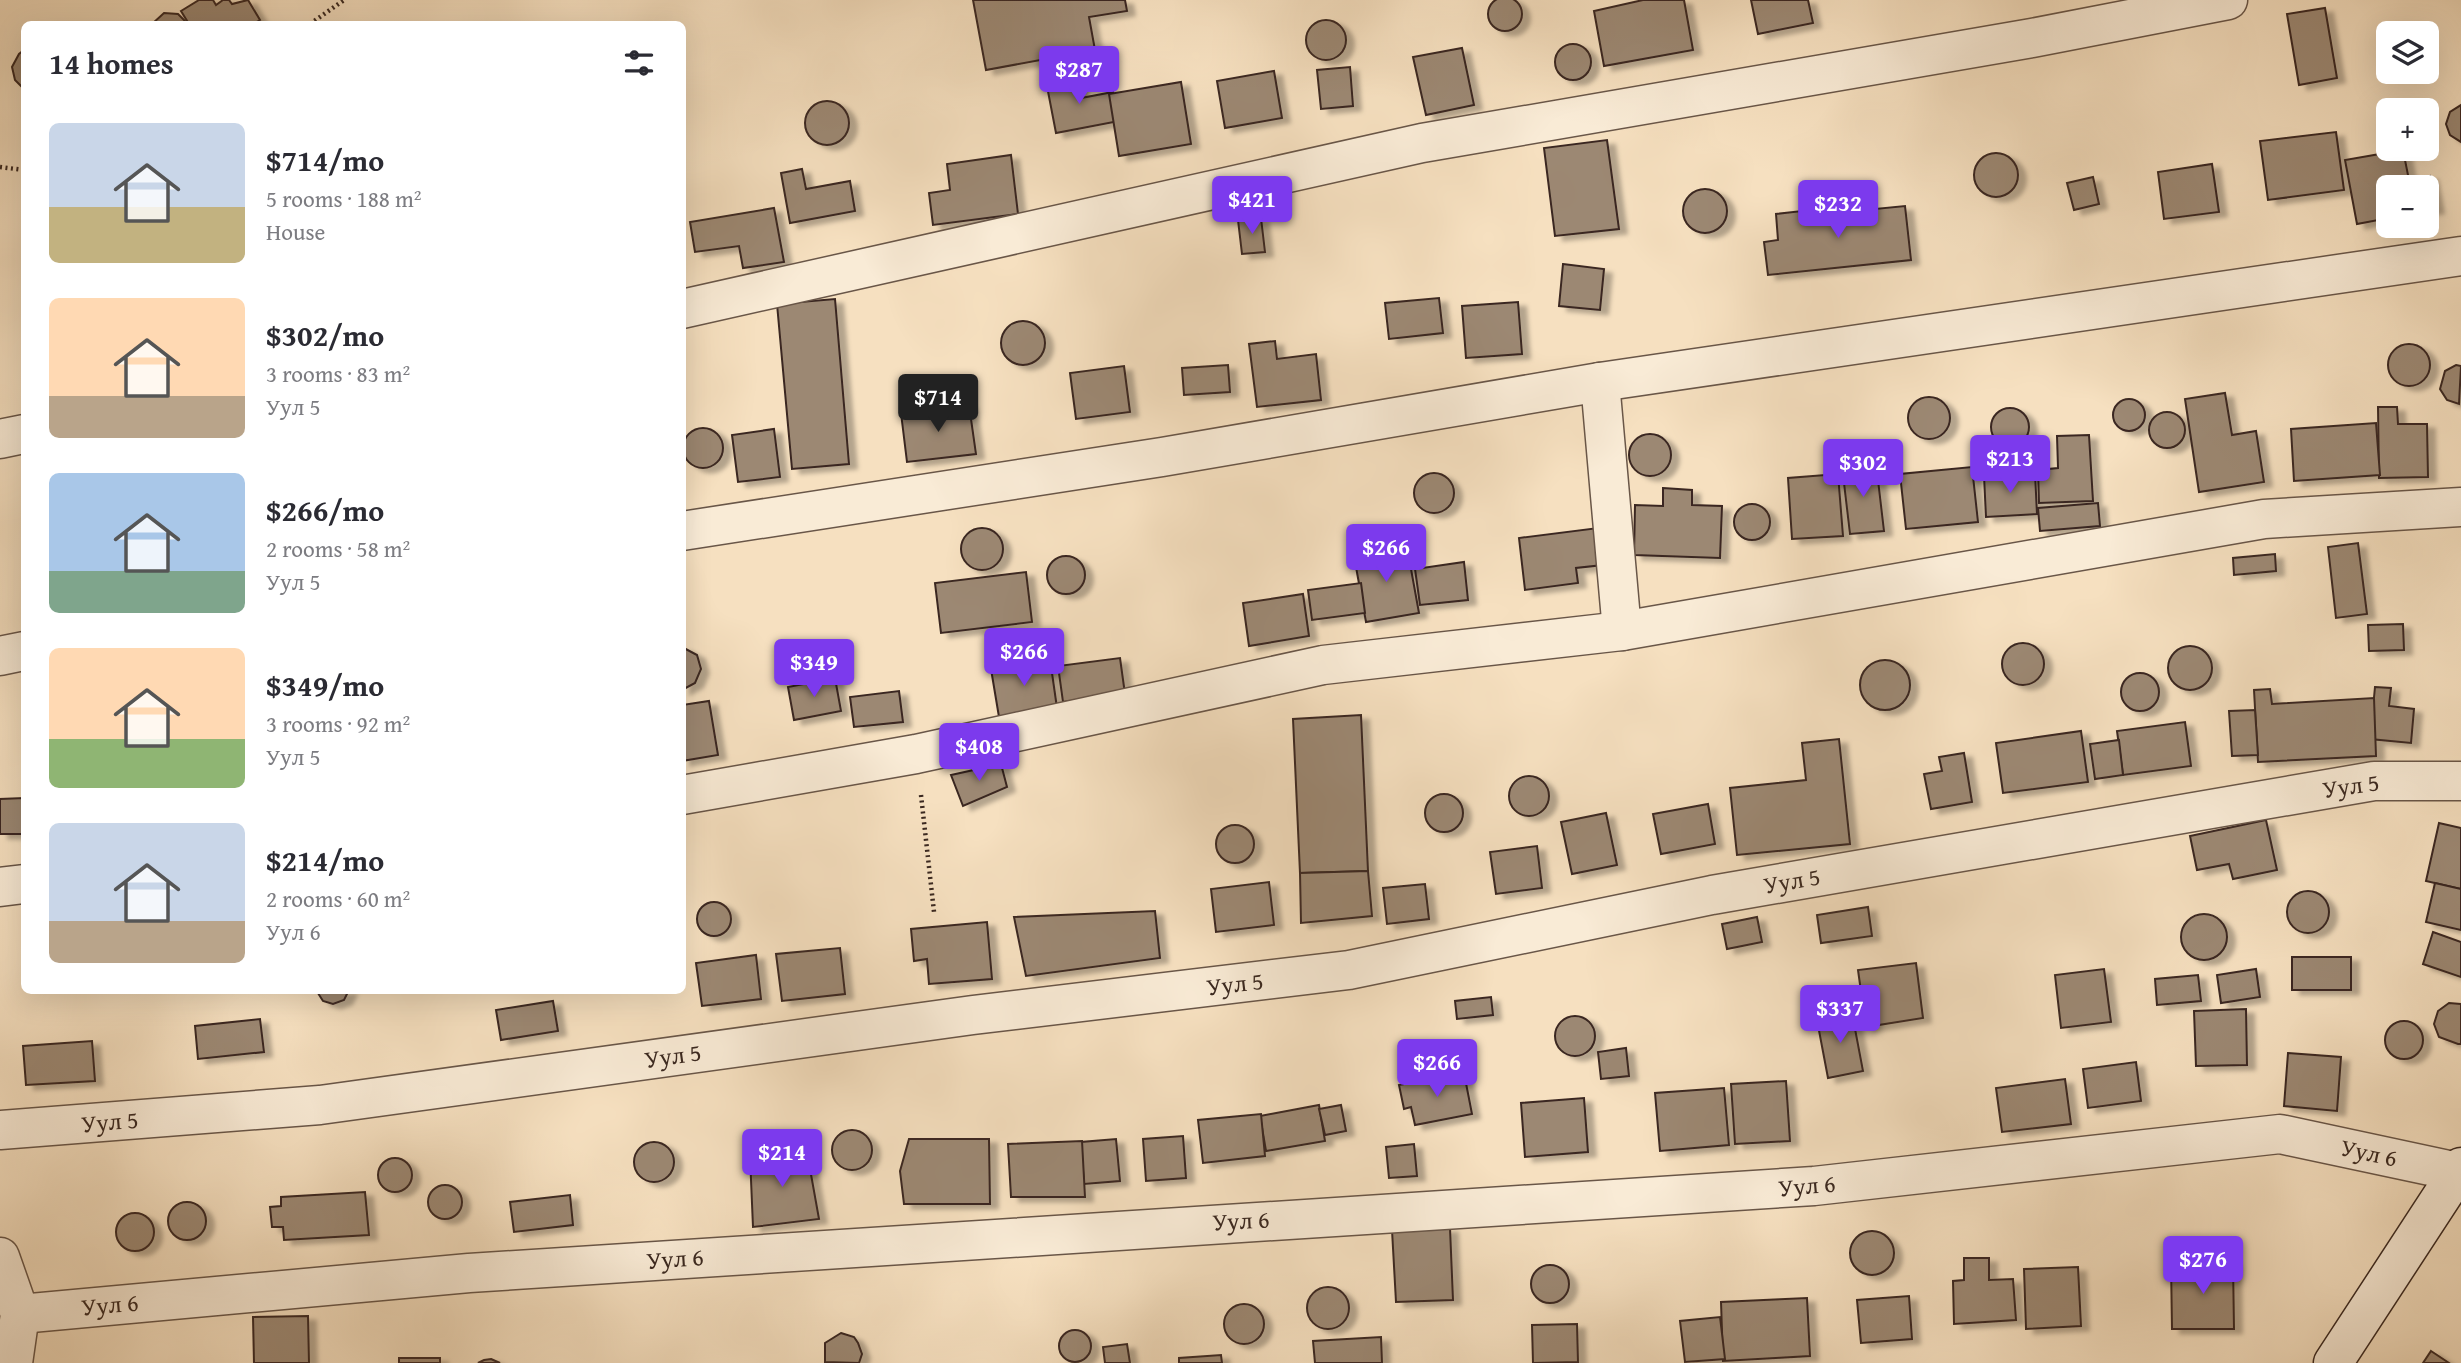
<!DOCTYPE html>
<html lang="en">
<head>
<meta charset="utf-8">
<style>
	body { margin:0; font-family:"Gentium Book Plus",serif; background:#f7f7f7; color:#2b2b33; height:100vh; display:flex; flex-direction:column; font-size:26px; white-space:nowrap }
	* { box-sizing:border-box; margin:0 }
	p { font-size:23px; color:#7c7c81 }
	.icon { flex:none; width:38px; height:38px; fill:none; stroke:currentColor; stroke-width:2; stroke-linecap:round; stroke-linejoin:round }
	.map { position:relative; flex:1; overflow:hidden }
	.drawer { position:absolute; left:21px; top:21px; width:665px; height:973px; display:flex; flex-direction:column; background:#fff; border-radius:10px; box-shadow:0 7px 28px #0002 }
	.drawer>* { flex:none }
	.buttons { position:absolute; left:2376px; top:21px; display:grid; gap:14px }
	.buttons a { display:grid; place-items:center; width:63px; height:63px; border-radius:10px; background:#fff; box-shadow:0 7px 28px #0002; font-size:35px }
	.price { position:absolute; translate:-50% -60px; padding:0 16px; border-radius:7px; background:#7c3aed; color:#fff; font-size:23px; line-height:46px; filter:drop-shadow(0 2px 4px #0008) }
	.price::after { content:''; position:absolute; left:50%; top:42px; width:21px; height:16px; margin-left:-10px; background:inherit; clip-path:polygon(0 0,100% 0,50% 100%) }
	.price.on { background:#222; color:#fff }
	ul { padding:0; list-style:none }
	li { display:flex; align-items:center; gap:21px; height:175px; padding:0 28px }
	li span { display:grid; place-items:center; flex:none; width:196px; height:140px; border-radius:10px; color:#555 }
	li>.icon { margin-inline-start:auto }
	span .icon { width:84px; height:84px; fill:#fffc; stroke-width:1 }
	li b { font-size:30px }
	h2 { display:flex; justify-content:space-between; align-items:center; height:84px; padding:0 28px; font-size:30px }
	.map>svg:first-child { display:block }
	.building { fill:#9c8873; stroke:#3a2820; stroke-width:2; filter:url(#shadow) }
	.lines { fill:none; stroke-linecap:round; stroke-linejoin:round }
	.minor-casing { stroke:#695648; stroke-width:41 }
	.secondary-casing { stroke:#3a2820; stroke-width:41 }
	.path { stroke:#3a2820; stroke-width:4.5; stroke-dasharray:2 3.5; stroke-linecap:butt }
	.minor { stroke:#f9ebd6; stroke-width:38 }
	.secondary { stroke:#f9ebd6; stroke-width:38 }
	.labels { text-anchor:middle; stroke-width:6; stroke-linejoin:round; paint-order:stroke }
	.street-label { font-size:24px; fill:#3a2820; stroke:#f9ebd6 }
</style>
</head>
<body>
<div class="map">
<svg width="2461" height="1363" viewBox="0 0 2461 1363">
	<defs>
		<filter id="shadow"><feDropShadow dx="8" dy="4.5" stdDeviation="2" flood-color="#0004"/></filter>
	</defs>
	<rect width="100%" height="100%" fill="#f6e0c0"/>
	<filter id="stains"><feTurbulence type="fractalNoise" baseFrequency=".00286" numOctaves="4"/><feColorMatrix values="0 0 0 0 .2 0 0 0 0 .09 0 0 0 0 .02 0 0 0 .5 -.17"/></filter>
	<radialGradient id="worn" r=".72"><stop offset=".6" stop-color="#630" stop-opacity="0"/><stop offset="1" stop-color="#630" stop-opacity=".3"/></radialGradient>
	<g class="building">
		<circle cx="1505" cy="14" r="17"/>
		<path d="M199 0H213L216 5 223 0H229L232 4 248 0 260 20 253 24H189L181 11Z"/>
		<path d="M973 0H1125L1127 11 1089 17 1095 50 986 70Z"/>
		<path d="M1684 0 1693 50 1604 66 1594 11 1643 0Z"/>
		<path d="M1751 0H1808L1813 23 1758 34Z"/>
		<path d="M2325 8 2337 78 2299 85 2287 14Z"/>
		<path d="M164 13 178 14 188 24H152Z"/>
		<circle cx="1326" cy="40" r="20"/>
		<circle cx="1573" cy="62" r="18"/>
		<path d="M1462 48 1474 105 1426 115 1413 57Z"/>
		<path d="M24 50V89L15 80 12 67 19 54Z"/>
		<path d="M1350 67 1353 106 1321 109 1317 70Z"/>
		<path d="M1274 71 1282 118 1225 128 1217 81Z"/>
		<path d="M1076 74 1081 98 1113 92 1119 121 1056 133 1046 81Z"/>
		<path d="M1181 82 1191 144 1119 156 1109 94Z"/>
		<circle cx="827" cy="123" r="22"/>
		<path d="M2461 105V142L2450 135 2446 124 2450 112Z"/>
		<path d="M2336 132 2344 190 2268 200 2260 141Z"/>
		<path d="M1607 140 1619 229 1555 236 1544 148Z"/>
		<path d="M2403 150 2409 180 2430 176 2436 209 2427 210V187H2389V218L2357 224 2345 160Z"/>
		<circle cx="1996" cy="175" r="22"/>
		<path d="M1011 155 1018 214 933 225 929 193 950 190 947 164Z"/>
		<path d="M2212 164 2219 212 2164 219 2158 172Z"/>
		<path d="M802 169 806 189 850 181 855 211 790 223 781 173Z"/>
		<path d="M2093 177 2099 204 2074 210 2067 183Z"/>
		<circle cx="1705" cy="211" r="22"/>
		<path d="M1905 206 1911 260 1768 275 1764 242 1778 240 1776 214 1802 211 1804 216Z"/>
		<path d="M774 208 784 262 743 268 739 246 695 252 690 222Z"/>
		<path d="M1261 218 1265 252 1242 254 1238 220Z"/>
		<path d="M1563 264 1604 269 1600 310 1559 306Z"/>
		<path d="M1439 298 1443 333 1389 339 1385 303Z"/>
		<path d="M835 299 849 464 792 469 777 304Z"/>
		<path d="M1518 302 1522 354 1466 358 1462 306Z"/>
		<circle cx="1023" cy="343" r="22"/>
		<path d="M1275 341 1277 359 1316 354 1321 400 1257 407 1249 344Z"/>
		<circle cx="2409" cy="365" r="21"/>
		<path d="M1228 365 1230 392 1184 395 1182 368Z"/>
		<path d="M2456 365 2461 366 2459 404 2447 400 2440 389 2445 371Z"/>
		<path d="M1124 366 1130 412 1076 419 1070 373Z"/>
		<path d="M2225 393 2232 435 2256 431 2264 482 2199 492 2185 399Z"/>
		<circle cx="1929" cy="418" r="21"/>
		<circle cx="2129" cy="415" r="16"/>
		<path d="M969 405 976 454 907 462 901 413Z"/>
		<path d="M2378 407H2397L2398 424H2427L2428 477 2379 478Z"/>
		<circle cx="2010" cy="427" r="19"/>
		<circle cx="2167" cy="430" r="18"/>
		<path d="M2376 423 2380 475 2294 481 2291 429Z"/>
		<circle cx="703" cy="448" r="20"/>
		<path d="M774 429 780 477 738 482 732 435Z"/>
		<circle cx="1650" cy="455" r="21"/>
		<path d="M2089 435 2093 501 2039 503 2038 470 2058 468 2057 436Z"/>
		<path d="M1876 463 1884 531 1850 534 1842 466Z"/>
		<path d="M1972 467 1978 522 1906 529 1900 474Z"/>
		<path d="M2035 473 2037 514 1986 517 1984 476Z"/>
		<circle cx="1434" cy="493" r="20"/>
		<path d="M1838 474 1843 536 1792 539 1788 478Z"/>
		<path d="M1663 488 1692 490V505L1722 506 1720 558 1634 555 1635 505 1663 506Z"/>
		<path d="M2098 503 2100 526 2040 531 2038 508Z"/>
		<circle cx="1752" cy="522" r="18"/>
		<circle cx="982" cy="549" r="21"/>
		<path d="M1598 528 1603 565 1576 568 1578 583 1525 590 1519 538Z"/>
		<path d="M2358 543 2367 614 2336 618 2328 547Z"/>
		<path d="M1407 547 1419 613 1366 622 1354 556Z"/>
		<path d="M2275 554 2276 571 2234 575 2233 558Z"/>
		<circle cx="1066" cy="575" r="19"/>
		<path d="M1464 562 1468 600 1420 605 1415 569Z"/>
		<path d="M1026 572 1032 622 941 633 935 583Z"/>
		<path d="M1361 583 1365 613 1312 620 1308 590Z"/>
		<path d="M1303 594 1309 636 1249 646 1243 603Z"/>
		<path d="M2403 624 2404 650 2369 651 2368 625Z"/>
		<circle cx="2023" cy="664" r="21"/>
		<circle cx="2190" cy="668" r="22"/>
		<path d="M682 647 697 655 701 669 695 683 682 690Z"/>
		<path d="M1120 658 1125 694 1063 702 1058 666Z"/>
		<path d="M1050 659 1057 708 999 717 991 669Z"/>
		<circle cx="1885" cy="685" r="25"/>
		<circle cx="2140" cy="692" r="19"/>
		<path d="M835 678 841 711 794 720 788 687Z"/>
		<path d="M2375 687 2391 688 2389 706 2414 709 2411 743 2370 739Z"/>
		<path d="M2270 689 2272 704 2374 698 2376 756 2258 762 2254 690Z"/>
		<path d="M899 691 903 722 854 727 850 697Z"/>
		<path d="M709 701 718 755 682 761V705Z"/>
		<path d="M2255 710 2258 755 2232 756 2229 711Z"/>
		<path d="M1361 715 1368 871 1300 873 1293 719Z"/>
		<path d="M2185 722 2191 766 2123 775 2117 731Z"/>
		<path d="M2081 731 2088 782 2003 793 1996 743Z"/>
		<path d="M1839 739 1850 844 1737 855 1730 788 1806 780 1802 743Z"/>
		<path d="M2119 740 2123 775 2095 779 2090 744Z"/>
		<path d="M1964 753 1972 802 1931 809 1924 774 1942 771 1939 757Z"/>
		<path d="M1001 764 1007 787 963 806 951 775Z"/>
		<circle cx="1529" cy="796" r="20"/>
		<circle cx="1444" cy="813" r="19"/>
		<path d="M24 798V834H0V799Z"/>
		<path d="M1708 804 1715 844 1661 854 1653 814Z"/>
		<path d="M1606 813 1617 865 1572 874 1561 822Z"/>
		<path d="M2266 820 2277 870 2233 879 2229 864 2197 870 2190 836Z"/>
		<path d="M2439 823 2461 828V889L2426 881Z"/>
		<circle cx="1235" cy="844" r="19"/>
		<path d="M1537 846 1542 888 1496 894 1490 852Z"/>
		<path d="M1368 871 1372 916 1301 923 1300 873Z"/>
		<path d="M1269 882 1274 925 1216 932 1211 889Z"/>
		<path d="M2435 883 2461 889V930L2426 922Z"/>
		<path d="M1425 884 1429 919 1387 924 1383 888Z"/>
		<circle cx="2308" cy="912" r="21"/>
		<circle cx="714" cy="919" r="17"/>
		<path d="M1868 907 1872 936 1821 943 1817 915Z"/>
		<path d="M1155 911 1160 958 1026 976 1014 917Z"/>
		<circle cx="2204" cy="937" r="23"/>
		<path d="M1757 917 1762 942 1727 949 1722 924Z"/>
		<path d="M987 922 992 979 929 984 927 959 914 961 911 929Z"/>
		<path d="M2433 932 2461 942V977L2423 964Z"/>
		<path d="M840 948 845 994 782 1001 776 954Z"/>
		<path d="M756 955 761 999 702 1006 696 963Z"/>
		<rect x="2292" y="957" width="59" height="33"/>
		<path d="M1916 963 1923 1018 1866 1027 1858 970Z"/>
		<path d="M2104 969 2111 1022 2061 1028 2055 975Z"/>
		<path d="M2256 969 2260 997 2221 1003 2217 975Z"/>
		<path d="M2198 975 2201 1001 2157 1005 2155 979Z"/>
		<path d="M316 990H349L344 1000 333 1004 323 1001Z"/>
		<path d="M1491 997 1493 1015 1457 1019 1455 1001Z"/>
		<path d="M553 1001 558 1031 501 1040 496 1010Z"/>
		<path d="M2449 1003 2461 1004V1044H2458L2439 1037 2434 1024 2438 1011Z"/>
		<path d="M2246 1009 2247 1065 2196 1066 2194 1011Z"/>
		<path d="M1852 1013 1863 1071 1828 1078 1817 1020Z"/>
		<circle cx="1575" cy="1036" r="20"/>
		<path d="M260 1019 264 1052 198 1059 195 1026Z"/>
		<circle cx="2404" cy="1040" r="19"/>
		<path d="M92 1041 95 1081 26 1085 23 1046Z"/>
		<path d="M1626 1048 1629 1076 1601 1079 1598 1052Z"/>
		<path d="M2288 1053 2341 1057 2337 1111 2284 1106Z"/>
		<path d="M2136 1062 2141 1101 2088 1108 2083 1069Z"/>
		<path d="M1464 1073 1472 1114 1415 1125 1411 1107 1404 1109 1399 1085Z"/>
		<path d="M2065 1079 2071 1124 2002 1132 1996 1088Z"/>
		<path d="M1786 1081 1790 1141 1735 1144 1731 1084Z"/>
		<path d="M1724 1088 1729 1145 1660 1151 1655 1093Z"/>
		<path d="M1584 1098 1588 1152 1525 1157 1521 1103Z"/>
		<path d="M1319 1105 1325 1141 1266 1151 1260 1116Z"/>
		<path d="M1341 1105 1346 1131 1325 1135 1319 1109Z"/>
		<path d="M1261 1114 1265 1156 1203 1163 1198 1120Z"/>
		<circle cx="852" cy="1150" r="20"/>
		<path d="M1183 1136 1186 1178 1146 1181 1143 1139Z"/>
		<path d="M909 1139H989L990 1204H904L900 1171Z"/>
		<path d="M1116 1139 1120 1181 1084 1184 1081 1142Z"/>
		<path d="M1082 1141 1085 1197H1011L1008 1144Z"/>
		<circle cx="654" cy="1162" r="20"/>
		<path d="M1414 1144 1417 1176 1389 1178 1386 1147Z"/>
		<path d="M807 1152 819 1219 753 1227 750 1156Z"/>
		<circle cx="395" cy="1175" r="17"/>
		<circle cx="445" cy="1202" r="17"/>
		<path d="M365 1192 369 1235 284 1240 283 1227H272L270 1207 281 1206V1197Z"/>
		<path d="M570 1195 573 1225 514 1232 510 1202Z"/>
		<circle cx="187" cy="1221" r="19"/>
		<circle cx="135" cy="1232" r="19"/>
		<path d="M1450 1228 1453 1300 1396 1302 1392 1230Z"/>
		<circle cx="1872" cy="1253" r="22"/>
		<path d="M1964 1258H1989V1280L2013 1279 2016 1320 1954 1324 1953 1281 1964 1280Z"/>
		<path d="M2233 1262 2234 1329H2172L2171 1263Z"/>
		<circle cx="1550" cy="1284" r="19"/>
		<path d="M2078 1267 2081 1326 2026 1329 2024 1269Z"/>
		<circle cx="1328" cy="1308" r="21"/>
		<path d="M1909 1296 1912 1339 1861 1343 1857 1300Z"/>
		<path d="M1807 1298 1810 1356 1723 1361 1721 1302Z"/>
		<circle cx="1244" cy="1324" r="20"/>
		<path d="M308 1316 309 1363H254L253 1317Z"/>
		<path d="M1720 1317 1725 1359 1685 1362 1680 1321Z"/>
		<path d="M1577 1324 1578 1362 1533 1363 1532 1325Z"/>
		<circle cx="1075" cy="1346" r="16"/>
		<path d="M841 1333 854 1337 858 1343 862 1354 859 1363 825 1362V1343Z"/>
		<path d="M1381 1337 1382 1363H1315L1313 1341Z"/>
		<path d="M1127 1344 1130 1363H1105L1103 1347Z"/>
		<path d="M2431 1351 2449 1363H2423Z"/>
		<path d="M1221 1355 1222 1363H1179V1358Z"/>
		<rect x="399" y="1358" width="41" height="5"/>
		<path d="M491 1359 500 1363H478L484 1360Z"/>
	</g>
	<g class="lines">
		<g class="minor-casing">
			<g id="minor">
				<path d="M682 309 1422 143 2032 38 2228 0"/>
				<path d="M1600 382 1622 631"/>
				<path d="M0 439 24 434"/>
				<path d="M682 531 1162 457 1600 382 2461 256"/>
				<path d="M0 656 24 651"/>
				<path d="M682 795 916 754 1323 665 1622 631 2264 519 2461 507"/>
				<path d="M0 887 24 884"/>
				<path d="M0 1130 320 1105 973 1015 1349 970 1712 895 2374 781H2461"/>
				<path d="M0 1257 20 1314 13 1363"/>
				<path d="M20 1314 469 1273 1814 1186 2280 1134 2458 1172"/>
			</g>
		</g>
		<g class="secondary-casing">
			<path id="secondary" d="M2333 1363 2461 1167"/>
		</g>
		<g class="path">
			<path d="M310 24 344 0"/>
			<path d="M0 167 24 170"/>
			<path d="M921 795 934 912"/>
		</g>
		<use href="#minor" class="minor"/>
		<use href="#secondary" class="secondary"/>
	</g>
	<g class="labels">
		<g class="street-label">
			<text transform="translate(2351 786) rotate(-8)" y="8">Уул 5</text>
			<text transform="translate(1792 881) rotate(-10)" y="8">Уул 5</text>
			<text transform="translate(1235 984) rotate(-7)" y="8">Уул 5</text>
			<text transform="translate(673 1056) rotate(-8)" y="8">Уул 5</text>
			<text transform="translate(110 1122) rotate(-5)" y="8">Уул 5</text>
			<text transform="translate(2369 1153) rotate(12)" y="8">Уул 6</text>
			<text transform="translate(1807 1186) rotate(-5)" y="8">Уул 6</text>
			<text transform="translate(1241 1221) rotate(-3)" y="8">Уул 6</text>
			<text transform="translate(675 1259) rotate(-4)" y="8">Уул 6</text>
			<text transform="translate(110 1305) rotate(-5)" y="8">Уул 6</text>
		</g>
	</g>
	<rect width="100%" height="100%" filter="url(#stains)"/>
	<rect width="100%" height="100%" fill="url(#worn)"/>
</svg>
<div class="buttons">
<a><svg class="icon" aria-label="layers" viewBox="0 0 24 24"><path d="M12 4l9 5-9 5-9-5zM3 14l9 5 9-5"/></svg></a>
<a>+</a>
<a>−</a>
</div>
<b class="price" style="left:1079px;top:106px">$287</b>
<b class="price" style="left:1252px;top:236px">$421</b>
<b class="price" style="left:1838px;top:240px">$232</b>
<b class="price on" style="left:938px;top:434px">$714</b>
<b class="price" style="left:2010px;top:495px">$213</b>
<b class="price" style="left:1863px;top:499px">$302</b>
<b class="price" style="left:1386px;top:584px">$266</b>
<b class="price" style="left:1024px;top:688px">$266</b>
<b class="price" style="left:814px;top:699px">$349</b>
<b class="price" style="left:979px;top:783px">$408</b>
<b class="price" style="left:1840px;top:1045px">$337</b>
<b class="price" style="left:1437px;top:1099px">$266</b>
<b class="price" style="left:782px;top:1189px">$214</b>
<b class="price" style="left:2203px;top:1296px">$276</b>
<section class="drawer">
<h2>14 homes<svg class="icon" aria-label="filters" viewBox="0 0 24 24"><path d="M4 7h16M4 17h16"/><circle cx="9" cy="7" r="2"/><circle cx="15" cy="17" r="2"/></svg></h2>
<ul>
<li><span style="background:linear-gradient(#c9d6e8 60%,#c2b280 0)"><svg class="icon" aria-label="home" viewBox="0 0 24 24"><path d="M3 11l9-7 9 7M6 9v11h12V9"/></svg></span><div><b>$714/mo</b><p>5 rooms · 188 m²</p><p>House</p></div></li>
<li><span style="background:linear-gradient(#ffd9b3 70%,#b9a48a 0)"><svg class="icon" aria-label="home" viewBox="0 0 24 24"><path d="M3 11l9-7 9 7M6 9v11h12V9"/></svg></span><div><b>$302/mo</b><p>3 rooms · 83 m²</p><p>Уул 5</p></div></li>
<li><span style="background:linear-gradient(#a9c7e8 70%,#7fa58c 0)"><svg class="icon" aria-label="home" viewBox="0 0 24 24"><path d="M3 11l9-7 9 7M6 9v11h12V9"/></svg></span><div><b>$266/mo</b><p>2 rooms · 58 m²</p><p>Уул 5</p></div></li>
<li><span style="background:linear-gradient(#ffd9b3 65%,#8fb573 0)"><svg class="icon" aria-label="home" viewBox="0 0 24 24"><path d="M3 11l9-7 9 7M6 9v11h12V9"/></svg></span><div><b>$349/mo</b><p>3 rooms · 92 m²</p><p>Уул 5</p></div></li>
<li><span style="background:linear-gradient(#c9d6e8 70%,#b9a48a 0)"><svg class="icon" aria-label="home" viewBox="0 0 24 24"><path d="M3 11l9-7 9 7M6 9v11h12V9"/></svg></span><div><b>$214/mo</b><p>2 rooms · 60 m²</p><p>Уул 6</p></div></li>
</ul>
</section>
</div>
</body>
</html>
